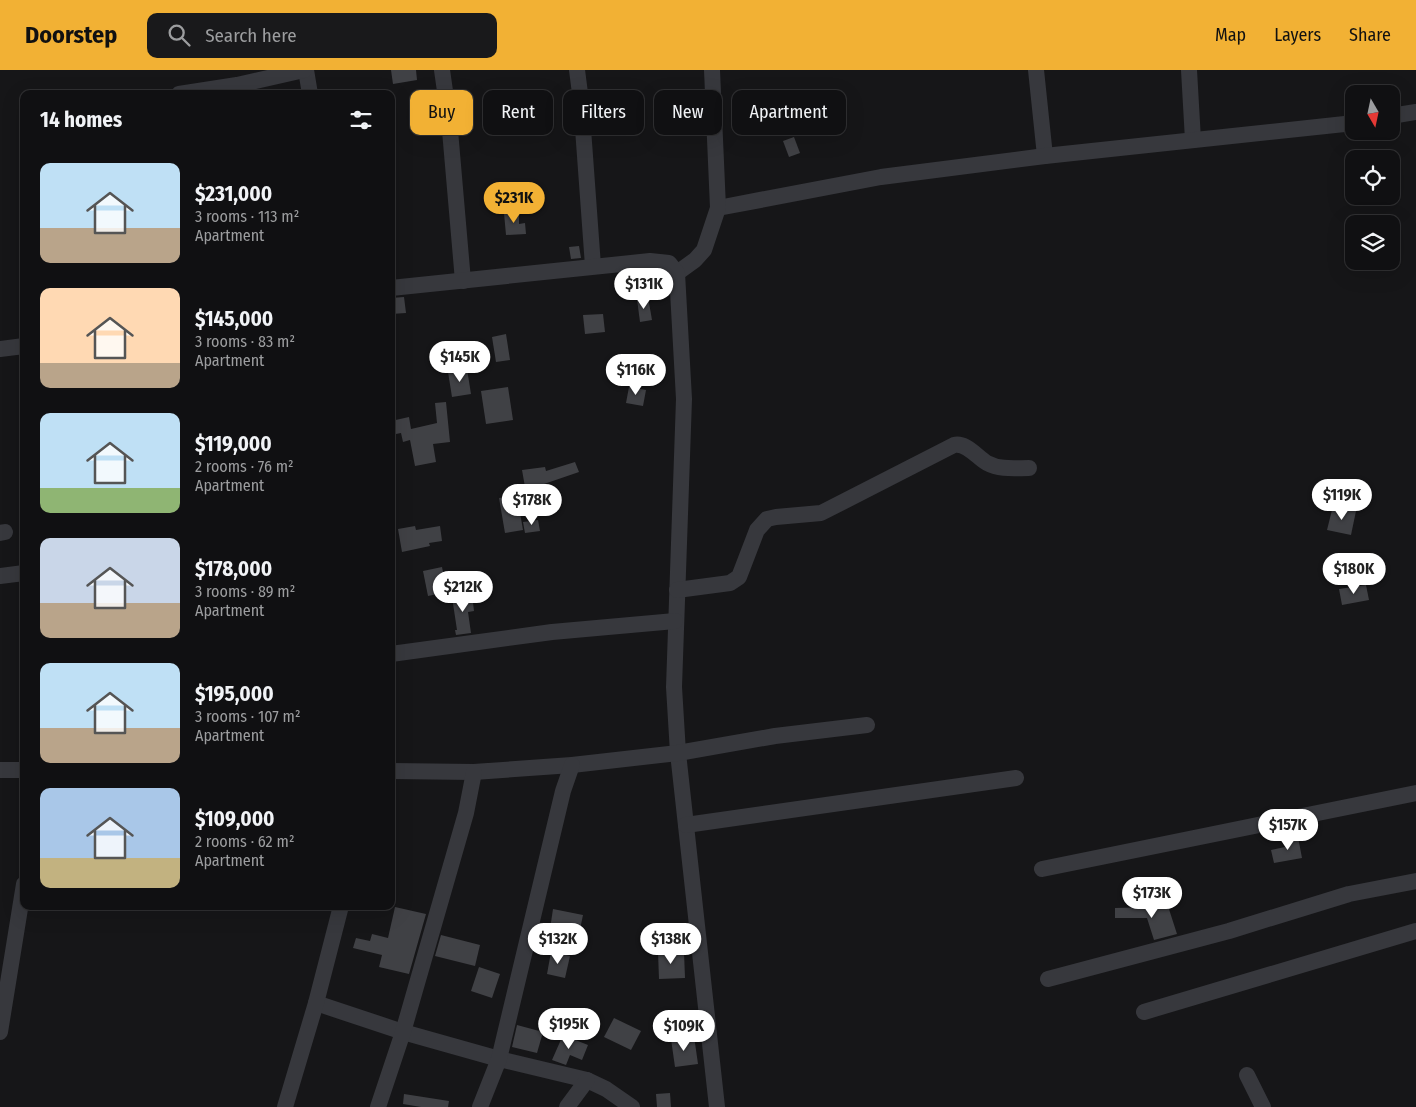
<!DOCTYPE html>
<html lang="en">
<head>
<meta charset="utf-8">
<style>
	body { margin:0; font-family:"Fira Sans Condensed",sans-serif; background:#19191b; color:#f1f3f6; height:100vh; display:flex; flex-direction:column; font-size:19px; white-space:nowrap }
	* { box-sizing:border-box; margin:0 }
	p { font-size:16px; color:#9c9d9f }
	.icon { flex:none; width:28px; height:28px; fill:none; stroke:currentColor; stroke-width:2; stroke-linecap:round; stroke-linejoin:round }
	.map { position:relative; flex:1; overflow:hidden }
	.drawer { position:absolute; left:20px; top:20px; width:375px; height:820px; display:flex; flex-direction:column; background:#101012; border-radius:10px; box-shadow:0 5px 20px #0002,0 0 0 1px #303032 }
	.drawer>* { flex:none }
	.banner { position:absolute; left:410px; top:20px; width:475px; height:45px; display:flex; gap:10px }
	.needle { width:32px; rotate:171deg }
	.controls { position:absolute; left:1345px; top:15px; display:grid; gap:10px }
	.controls a { display:grid; place-items:center; width:55px; height:55px; border-radius:10px; background:#101012; box-shadow:0 5px 20px #0002,0 0 0 1px #303032; font-size:25px }
	.price { position:absolute; translate:-50% -42px; padding:0 11px; border-radius:18px; background:#fff; color:#222; font-size:16px; line-height:32px; filter:drop-shadow(0 1px 2px #0008) }
	.price::after { content:''; position:absolute; left:50%; top:30px; width:15px; height:11px; margin-left:-8px; background:inherit; clip-path:polygon(0 0,100% 0,50% 100%) }
	.price.current { background:#f2b134; color:#111 }
	ul { padding:0; list-style:none }
	li { display:flex; align-items:center; gap:15px; height:125px; padding:0 20px }
	li span { display:grid; place-items:center; flex:none; width:140px; height:100px; border-radius:10px; color:#555 }
	li>.icon { margin-inline-start:auto }
	span .icon { width:60px; height:60px; fill:#fffc; stroke-width:1 }
	li b { font-size:21px }
	h2 { display:flex; justify-content:space-between; align-items:center; height:60px; padding:0 20px; font-size:21px }
	.pill { padding:0 18px; border-radius:10px; background:#101012; box-shadow:0 5px 20px #0002,0 0 0 1px #303032; font-size:18px; line-height:45px }
	.pill.current { background:#f2b134; color:#111 }
	header { display:flex; align-items:center; gap:30px; box-sizing:border-box; height:70px; padding:0 25px; background:#f2b134; color:#111 }
	header strong { font-size:24px }
	nav { display:flex; gap:28px; margin-inline-start:auto; font-size:18px }
	.search { width:350px; height:45px; background:#19191b; display:flex; align-items:center; gap:12px; box-sizing:border-box; padding:0 18px; border-radius:10px; color:#9c9d9f; font-size:19px }
	.map>svg:first-child { display:block }
	.building { fill:#404145 }
	.lines { fill:none; stroke-linecap:round; stroke-linejoin:round }
	.minor { stroke:#37383d; stroke-width:16 }
</style>
</head>
<body>
<header>
<strong>Doorstep</strong>
<div class="search"><svg class="icon" aria-label="search" viewBox="0 0 24 24"><circle cx="10" cy="10" r="6"/><path d="M15 15l6 6"/></svg>Search here</div>
<nav><a>Map</a><a>Layers</a><a>Share</a></nav>
</header>
<div class="map">
<svg width="1416" height="1037" viewBox="0 0 1416 1037">
	<rect width="100%" height="100%" fill="#161618"/>
	<g class="building">
		<path d="M391 0H416L417 10 393 14Z"/>
		<path d="M794 67 800 83 789 87 783 71Z"/>
		<path d="M519 142V154L525 153 526 164 506 165 504 143Z"/>
		<path d="M579 176 581 188 571 189 569 177Z"/>
		<path d="M404 227 406 243 391 244V228Z"/>
		<path d="M648 227 652 250 640 252 637 229Z"/>
		<path d="M603 244 605 262 585 264 583 245Z"/>
		<path d="M506 264 510 290 496 292 492 267Z"/>
		<path d="M467 299 471 324 452 327 448 302Z"/>
		<path d="M508 317 513 350 486 354 481 321Z"/>
		<path d="M629 317 646 320 643 336 626 333Z"/>
		<path d="M446 332 450 372 433 374 436 392 415 396 410 370 403 372 401 363 391 365V351L409 347 411 359 437 353 435 333Z"/>
		<path d="M575 392 579 402 544 414 525 417 522 400 545 397 546 401Z"/>
		<path d="M517 425 523 460 505 463 499 428Z"/>
		<path d="M1333 436 1356 441 1351 465 1327 460Z"/>
		<path d="M538 450 540 461 525 463 523 452Z"/>
		<path d="M415 456 416 460 440 456 442 471 429 473 430 476 402 482 398 459Z"/>
		<path d="M442 497 447 522 428 526 423 501Z"/>
		<path d="M1366 515 1369 530 1342 535 1339 519Z"/>
		<path d="M472 524 474 541 468 542 471 563 456 565 455 560H457L452 527Z"/>
		<path d="M1298 767 1302 788 1274 793 1271 780 1285 777 1283 770Z"/>
		<path d="M1167 833 1177 864 1154 870 1147 848H1115V838L1153 837Z"/>
		<path d="M395 837 426 844 409 904 379 897 382 885 353 878 356 868 370 871 372 864 388 868Z"/>
		<path d="M553 839 583 845 579 864 550 859Z"/>
		<path d="M441 865 480 875 475 896 435 886Z"/>
		<path d="M551 882 570 886 565 908 547 904Z"/>
		<path d="M658 882H684L685 908 659 909Z"/>
		<path d="M479 897 500 904 492 928 471 921Z"/>
		<path d="M614 948 641 961 631 980 604 967Z"/>
		<path d="M517 955 543 962 537 983 512 977Z"/>
		<path d="M563 965 588 975 582 990 570 985 566 995 552 990Z"/>
		<path d="M694 966 698 994 675 997 671 969Z"/>
		<path d="M670 1023 671 1037H657L656 1024Z"/>
		<path d="M404 1024 449 1031 448 1037H421L403 1034Z"/>
	</g>
	<g class="lines">
		<g class="minor">
			<path d="M306 0 310 24"/>
			<path d="M442 0 449 49 463 211"/>
			<path d="M577 0 581 31 593 196"/>
			<path d="M1036 0 1045 86"/>
			<path d="M1189 0 1193 70"/>
			<path d="M179 24 237 15 304 0"/>
			<path d="M1391 46 1416 42"/>
			<path d="M718 138 881 107 1045 86 1354 53"/>
			<path d="M677 203 695 190 704 180 718 138 712 0"/>
			<path d="M391 218 650 191 669 193 677 203 684 329 674 617 678 683 717 1037"/>
			<path d="M0 279 24 276"/>
			<path d="M0 463 5 462"/>
			<path d="M0 506 24 503"/>
			<path d="M677 520 730 513 739 507 757 460 767 449 776 447 821 443 954 375C966 372 977 387 987 393 1000 400 1015 398 1029 398"/>
			<path d="M391 584 552 562 675 551"/>
			<path d="M0 700H24"/>
			<path d="M391 701 474 702 572 695 678 683 775 666 867 655"/>
			<path d="M686 755 1016 708"/>
			<path d="M1042 799 1416 723"/>
			<path d="M1048 909 1229 861 1349 824 1416 811"/>
			<path d="M316 933 403 962 499 989 587 1010 606 1019 632 1037"/>
			<path d="M1144 942 1416 861"/>
			<path d="M0 962 24 814"/>
			<path d="M1247 1005 1263 1037"/>
			<path d="M285 1037 316 933 341 836"/>
			<path d="M378 1037 403 962 466 743 474 702"/>
			<path d="M480 1037 499 989 563 721 572 695"/>
			<path d="M567 1037 587 1010"/>
		</g>
	</g>
</svg>
<div class="controls">
<a><svg class="needle" viewBox="-14 -14 28 28"><path d="M0-13l5 13h-10z" fill="#e53935"/><path d="M0 13l5-13h-10z" fill="#9c9d9f"/></svg></a>
<a><svg class="icon" aria-label="locate" viewBox="0 0 24 24"><circle cx="12" cy="12" r="6"/><path d="M12 2v4M12 18v4M2 12h4M18 12h4"/></svg></a>
<a><svg class="icon" aria-label="layers" viewBox="0 0 24 24"><path d="M12 4l9 5-9 5-9-5zM3 14l9 5 9-5"/></svg></a>
</div>
<b class="price current" style="left:514px;top:154px">$231K</b>
<b class="price" style="left:644px;top:240px">$131K</b>
<b class="price" style="left:460px;top:313px">$145K</b>
<b class="price" style="left:636px;top:326px">$116K</b>
<b class="price" style="left:1342px;top:451px">$119K</b>
<b class="price" style="left:532px;top:456px">$178K</b>
<b class="price" style="left:1354px;top:525px">$180K</b>
<b class="price" style="left:463px;top:543px">$212K</b>
<b class="price" style="left:1288px;top:781px">$157K</b>
<b class="price" style="left:1152px;top:849px">$173K</b>
<b class="price" style="left:558px;top:895px">$132K</b>
<b class="price" style="left:671px;top:895px">$138K</b>
<b class="price" style="left:569px;top:980px">$195K</b>
<b class="price" style="left:684px;top:982px">$109K</b>
<div class="banner">
<a class="pill current">Buy</a>
<a class="pill">Rent</a>
<a class="pill">Filters</a>
<a class="pill">New</a>
<a class="pill">Apartment</a>
</div>
<section class="drawer">
<h2>14 homes<svg class="icon" aria-label="filters" viewBox="0 0 24 24"><path d="M4 7h16M4 17h16"/><circle cx="9" cy="7" r="2"/><circle cx="15" cy="17" r="2"/></svg></h2>
<ul>
<li><span style="background:linear-gradient(#bfe0f5 65%,#b9a48a 0)"><svg class="icon" aria-label="home" viewBox="0 0 24 24"><path d="M3 11l9-7 9 7M6 9v11h12V9"/></svg></span><div><b>$231,000</b><p>3 rooms · 113 m²</p><p>Apartment</p></div></li>
<li><span style="background:linear-gradient(#ffd9b3 75%,#b9a48a 0)"><svg class="icon" aria-label="home" viewBox="0 0 24 24"><path d="M3 11l9-7 9 7M6 9v11h12V9"/></svg></span><div><b>$145,000</b><p>3 rooms · 83 m²</p><p>Apartment</p></div></li>
<li><span style="background:linear-gradient(#bfe0f5 75%,#8fb573 0)"><svg class="icon" aria-label="home" viewBox="0 0 24 24"><path d="M3 11l9-7 9 7M6 9v11h12V9"/></svg></span><div><b>$119,000</b><p>2 rooms · 76 m²</p><p>Apartment</p></div></li>
<li><span style="background:linear-gradient(#c9d6e8 65%,#b9a48a 0)"><svg class="icon" aria-label="home" viewBox="0 0 24 24"><path d="M3 11l9-7 9 7M6 9v11h12V9"/></svg></span><div><b>$178,000</b><p>3 rooms · 89 m²</p><p>Apartment</p></div></li>
<li><span style="background:linear-gradient(#bfe0f5 65%,#b9a48a 0)"><svg class="icon" aria-label="home" viewBox="0 0 24 24"><path d="M3 11l9-7 9 7M6 9v11h12V9"/></svg></span><div><b>$195,000</b><p>3 rooms · 107 m²</p><p>Apartment</p></div></li>
<li><span style="background:linear-gradient(#a9c7e8 70%,#c2b280 0)"><svg class="icon" aria-label="home" viewBox="0 0 24 24"><path d="M3 11l9-7 9 7M6 9v11h12V9"/></svg></span><div><b>$109,000</b><p>2 rooms · 62 m²</p><p>Apartment</p></div></li>
</ul>
</section>
</div>
</body>
</html>
